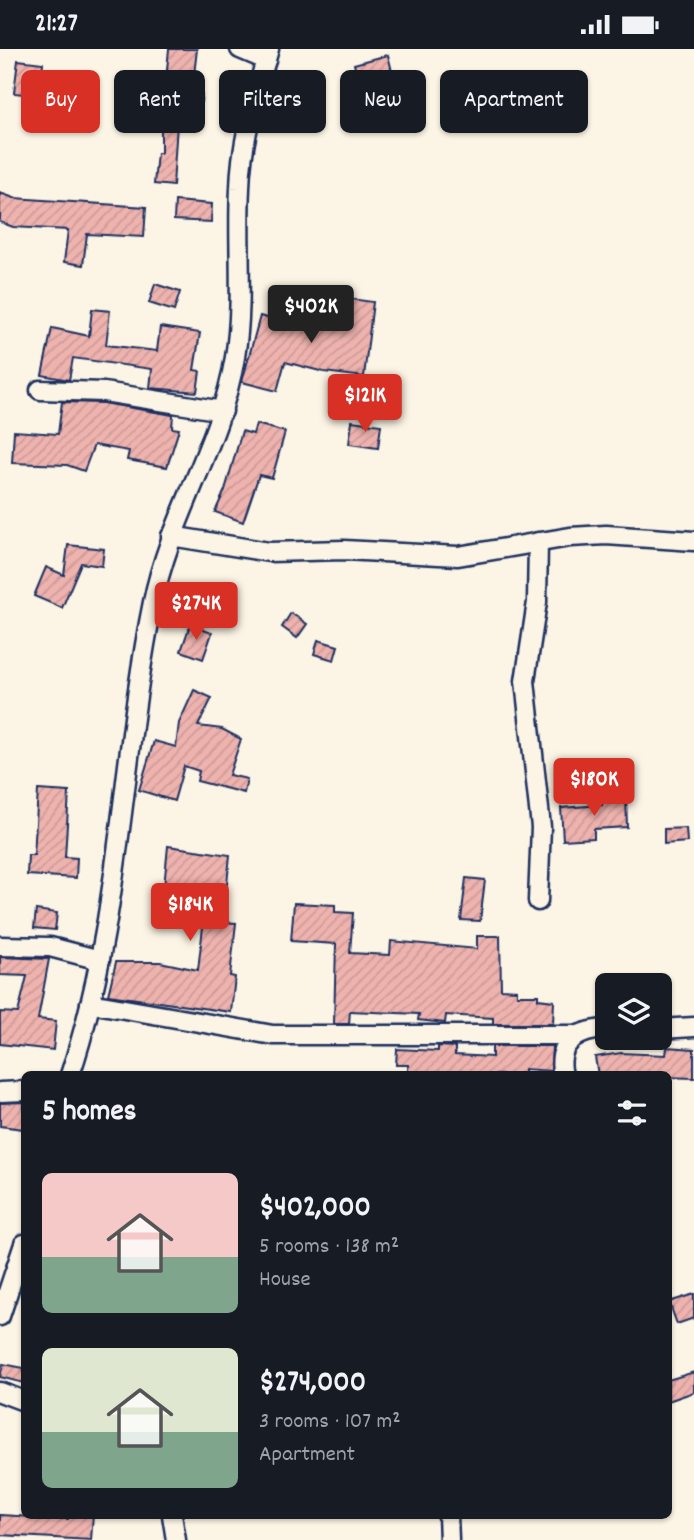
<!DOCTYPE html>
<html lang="en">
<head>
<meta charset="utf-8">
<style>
	body { margin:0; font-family:Dekko,sans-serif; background:#20242c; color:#f1f3f6; height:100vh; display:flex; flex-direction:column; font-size:26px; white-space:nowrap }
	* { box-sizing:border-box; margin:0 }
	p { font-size:23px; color:#9ea1a6 }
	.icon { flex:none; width:38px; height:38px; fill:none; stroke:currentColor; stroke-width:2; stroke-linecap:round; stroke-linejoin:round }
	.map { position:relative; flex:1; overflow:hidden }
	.side { position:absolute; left:21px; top:1022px; width:651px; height:448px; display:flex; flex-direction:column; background:#171b24; border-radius:10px; box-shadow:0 2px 5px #0004 }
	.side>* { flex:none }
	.banner { position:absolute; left:21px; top:21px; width:653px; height:63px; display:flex; gap:14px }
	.controls { position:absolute; left:595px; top:924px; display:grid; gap:14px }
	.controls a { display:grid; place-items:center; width:77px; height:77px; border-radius:10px; background:#171b24; box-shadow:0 2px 5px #0004; font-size:35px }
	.price { position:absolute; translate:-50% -60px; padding:0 16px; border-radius:7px; background:#d93025; color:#fff; font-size:23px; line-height:46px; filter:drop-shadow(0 2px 4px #0008) }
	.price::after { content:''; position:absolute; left:50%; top:42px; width:21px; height:16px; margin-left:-10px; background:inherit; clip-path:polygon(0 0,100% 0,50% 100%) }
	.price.active { background:#222; color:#fff }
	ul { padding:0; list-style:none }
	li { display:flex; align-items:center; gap:21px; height:175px; padding:0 21px }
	li span { display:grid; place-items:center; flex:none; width:196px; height:140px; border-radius:10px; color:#555 }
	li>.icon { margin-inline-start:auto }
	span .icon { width:84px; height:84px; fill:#fffc; stroke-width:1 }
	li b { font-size:30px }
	h2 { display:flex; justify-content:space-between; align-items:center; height:84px; padding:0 21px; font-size:30px }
	.tag { padding:0 24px; border-radius:10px; background:#171b24; box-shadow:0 2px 5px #0004; font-size:24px; line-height:63px }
	.tag.active { background:#d93025; color:#fff }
	.status { display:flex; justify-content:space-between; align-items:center; height:49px; padding:0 35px; background:#171b24; direction:ltr }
	.status svg { height:19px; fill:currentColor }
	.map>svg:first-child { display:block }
	.building { fill:url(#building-hatch); stroke:#1b2f5e; stroke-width:2 }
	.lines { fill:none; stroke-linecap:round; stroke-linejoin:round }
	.street-casing { stroke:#1b2f5e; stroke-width:23 }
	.street { stroke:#fcf5e5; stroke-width:18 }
</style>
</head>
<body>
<div class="status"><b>21:27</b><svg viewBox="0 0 49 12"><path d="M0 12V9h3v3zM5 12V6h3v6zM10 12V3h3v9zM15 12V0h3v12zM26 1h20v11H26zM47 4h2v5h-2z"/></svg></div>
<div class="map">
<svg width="694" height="1491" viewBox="0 0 694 1491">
	<defs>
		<pattern id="building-hatch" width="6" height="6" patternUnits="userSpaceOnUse" patternTransform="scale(1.75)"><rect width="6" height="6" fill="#efb3ae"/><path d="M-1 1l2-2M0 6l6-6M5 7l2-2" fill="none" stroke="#cc9a98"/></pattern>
	</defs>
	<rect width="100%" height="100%" fill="#fcf5e5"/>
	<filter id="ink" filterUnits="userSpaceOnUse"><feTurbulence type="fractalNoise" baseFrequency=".0143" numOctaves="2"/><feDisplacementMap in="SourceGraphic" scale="14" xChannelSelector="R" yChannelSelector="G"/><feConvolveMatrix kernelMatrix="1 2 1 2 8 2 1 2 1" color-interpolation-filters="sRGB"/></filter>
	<g filter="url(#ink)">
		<g class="building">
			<path d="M169 0H197L192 44 202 46 200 61 178 59 173 137 154 135 157 104H161V57L154 56 156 41 165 42Z"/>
			<path d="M388 6 396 39 362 47 354 15Z"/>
			<path d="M18 11 43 14 39 47 14 44Z"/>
			<path d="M0 144 14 149 146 158 144 188 87 185 83 216 64 213 68 181 13 178 0 173Z"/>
			<path d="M175 152 212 155 211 173 174 171Z"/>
			<path d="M155 235 180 243 174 262 149 254Z"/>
			<path d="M343 249 373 253 364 328 324 323 285 313 277 342 242 333 260 267 304 279 308 262 340 269Z"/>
			<path d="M92 260 110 262 106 296 157 302 160 278 200 284 194 321 200 322 197 343 150 339 152 320 73 309 69 331 42 326 52 279 89 287Z"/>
			<path d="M62 353 103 354 173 366 172 379 179 380 167 418 127 411 129 402 94 396 84 422 67 416 12 414 14 382 58 385Z"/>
			<path d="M352 372 381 376 378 399 349 395Z"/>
			<path d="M256 375 285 383 272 429 259 426 243 473 215 463 225 441 242 382 253 385Z"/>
			<path d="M68 496 104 500 102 517 81 514 62 559 34 547 46 518 64 526Z"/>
			<path d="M291 564 307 575 297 589 282 578Z"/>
			<path d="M190 576 212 584 203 610 181 602Z"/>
			<path d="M318 591 338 597 334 611 314 605Z"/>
			<path d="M194 641 212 649 198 677 222 680 241 690 229 726 247 730 244 744 197 732 199 722 184 717 174 752 139 741 154 692 176 698 179 674Z"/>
			<path d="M38 741 69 743 65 808 77 809 76 829 27 826 28 806H34Z"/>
			<path d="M626 746 627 778 594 780V789L563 791 561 759 602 756 601 747Z"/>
			<path d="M686 779 687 793 664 795V780Z"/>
			<path d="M168 797 230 806 223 873 236 874 230 927 235 928 231 963 108 946 116 913H160L198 921 207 843 164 838Z"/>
			<path d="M466 829 485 831 480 872 461 871Z"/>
			<path d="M294 854 335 856V863L353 864 350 904 390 906 391 892 477 900V887H500L501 940 517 941V946H538V950L554 952 553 975H493V969L446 966 445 974 418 971 419 965 350 962 349 975H334L336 895 291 892Z"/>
			<path d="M36 861 57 864 55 881 34 879Z"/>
			<path d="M0 908 49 910 38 970 56 972 53 1001 0 995V963L18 964 27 927 0 926Z"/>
			<path d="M438 997 455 998V1006L492 1008V997H552L551 1022 524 1020V1026H408V1016H396L397 1000 438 1002Z"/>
			<path d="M667 998 694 1000V1029L598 1026 595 1008 621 1004 666 1006Z"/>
			<path d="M24 1053V1080L0 1077V1054Z"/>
			<path d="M694 1245V1269L677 1275 669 1253Z"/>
			<path d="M3 1315 24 1319V1334L0 1328Z"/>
			<path d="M694 1323V1343L668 1352V1331Z"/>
			<path d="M0 1466 68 1470V1466H93L91 1491 0 1486Z"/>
		</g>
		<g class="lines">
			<g class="street-casing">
				<g id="street">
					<path d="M240 0 266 11"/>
					<path d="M40 341 104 343 223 362"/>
					<path d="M171 487 269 503 344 501 458 507 570 488 606 486 694 492"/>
					<path d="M538 493 537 553 525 632 541 778 538 852"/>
					<path d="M0 897 50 898 100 911"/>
					<path d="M90 954 273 986H575"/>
					<path d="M660 980 694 978"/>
					<path d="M70 1026C121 874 121 709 153 553 170 468 221 394 235 308 244 253 237 195 240 139 241 91 256 46 269 0"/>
					<path d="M563 1026C555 993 579 981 607 980"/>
					<path d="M0 1043 24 1042"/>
					<path d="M0 1267 24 1195"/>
					<path d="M0 1343 24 1352"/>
					<path d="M172 1466 176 1491"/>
					<path d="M448 1466 449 1491"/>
				</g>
			</g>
			<use href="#street" class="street"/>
		</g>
	</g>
</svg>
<div class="controls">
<a><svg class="icon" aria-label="layers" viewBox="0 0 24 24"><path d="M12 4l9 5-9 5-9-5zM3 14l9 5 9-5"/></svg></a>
</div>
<b class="price active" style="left:311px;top:296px">$402K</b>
<b class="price" style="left:365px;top:385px">$121K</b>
<b class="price" style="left:196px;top:593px">$274K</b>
<b class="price" style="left:594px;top:769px">$180K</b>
<b class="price" style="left:190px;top:894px">$184K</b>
<div class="banner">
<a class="tag active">Buy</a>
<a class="tag">Rent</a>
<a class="tag">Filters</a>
<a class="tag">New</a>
<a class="tag">Apartment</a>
</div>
<section class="side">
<h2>5 homes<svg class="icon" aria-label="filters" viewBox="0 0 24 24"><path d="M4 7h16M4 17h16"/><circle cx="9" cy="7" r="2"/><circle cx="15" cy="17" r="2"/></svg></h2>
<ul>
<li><span style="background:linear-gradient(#f6c9c9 60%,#7fa58c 0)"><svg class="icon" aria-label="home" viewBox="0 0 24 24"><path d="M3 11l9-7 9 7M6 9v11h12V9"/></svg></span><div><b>$402,000</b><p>5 rooms · 138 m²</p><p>House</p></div></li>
<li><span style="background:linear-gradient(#dfe7d0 60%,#7fa58c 0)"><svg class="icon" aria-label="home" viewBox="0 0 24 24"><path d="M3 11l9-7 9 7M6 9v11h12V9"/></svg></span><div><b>$274,000</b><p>3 rooms · 107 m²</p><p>Apartment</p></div></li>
</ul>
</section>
</div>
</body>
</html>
